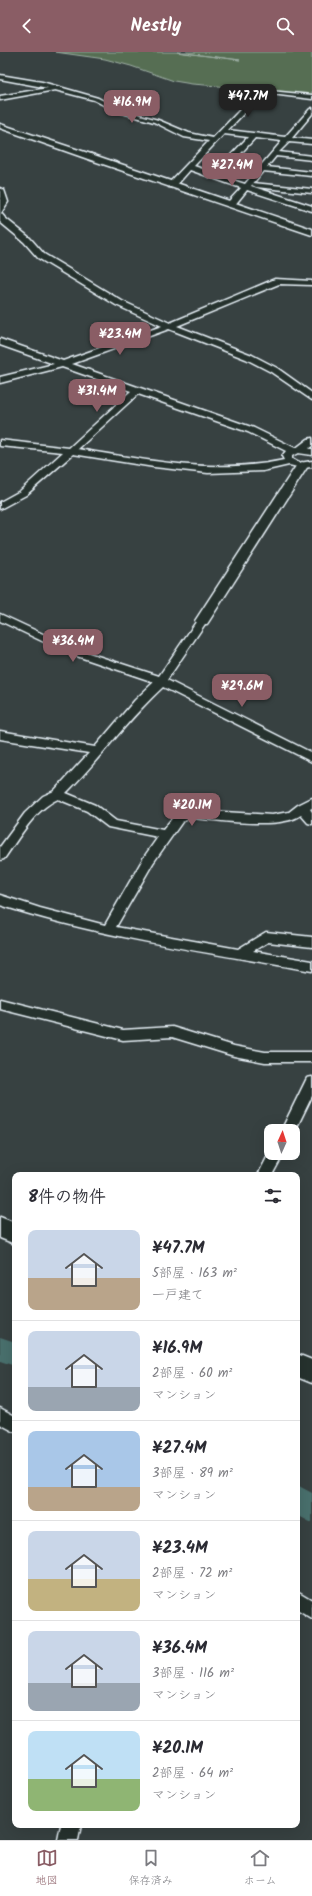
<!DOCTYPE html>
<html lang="ja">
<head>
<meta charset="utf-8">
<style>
	body { margin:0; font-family:Kalam,"Klee One",sans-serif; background:#f2f2f3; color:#2b2b33; height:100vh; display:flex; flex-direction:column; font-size:15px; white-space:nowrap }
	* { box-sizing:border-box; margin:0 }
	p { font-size:13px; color:#7c7c81 }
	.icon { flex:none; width:22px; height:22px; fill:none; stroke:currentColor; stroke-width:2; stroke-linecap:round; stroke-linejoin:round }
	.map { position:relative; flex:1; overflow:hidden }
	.drawer { position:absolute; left:12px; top:1120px; width:288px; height:656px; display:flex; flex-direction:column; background:#fff; border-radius:8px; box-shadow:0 4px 16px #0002 }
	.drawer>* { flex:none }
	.needle { width:26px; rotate:3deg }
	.controls { position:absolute; left:264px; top:1072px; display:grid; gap:8px }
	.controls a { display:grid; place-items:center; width:36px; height:36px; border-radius:8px; background:#fff; box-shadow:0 4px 16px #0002; font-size:20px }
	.price { position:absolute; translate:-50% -34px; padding:0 9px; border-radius:8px; background:#8a5d65; color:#fff; font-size:13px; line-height:26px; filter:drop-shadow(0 1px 2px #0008) }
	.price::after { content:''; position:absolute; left:50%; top:24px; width:12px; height:9px; margin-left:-6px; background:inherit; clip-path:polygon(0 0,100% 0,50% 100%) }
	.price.current { background:#222; color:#fff }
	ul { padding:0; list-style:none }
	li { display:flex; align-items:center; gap:12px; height:100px; padding:0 16px }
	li+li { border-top:1px solid #e1e1e2 }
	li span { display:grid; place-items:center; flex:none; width:112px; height:80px; border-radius:8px; color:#555 }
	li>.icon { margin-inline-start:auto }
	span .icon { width:48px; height:48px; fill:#fffc; stroke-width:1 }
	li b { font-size:17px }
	h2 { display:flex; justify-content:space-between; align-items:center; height:48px; padding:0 16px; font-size:17px }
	header { display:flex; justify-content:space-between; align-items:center; height:52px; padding:0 16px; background:#8a5d65; color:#fff; font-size:18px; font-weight:600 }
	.tabs { display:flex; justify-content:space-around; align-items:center; height:56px; border-top:1px solid #e1e1e2; background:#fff; font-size:11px; color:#7c7c81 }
	.tabs a { display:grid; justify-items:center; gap:2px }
	.tabs .current { color:#8a5d65 }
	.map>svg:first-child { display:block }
	.green { fill:#566e53; stroke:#9fb0a6 }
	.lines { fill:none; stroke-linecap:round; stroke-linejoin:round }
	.river { fill:#4a6f6d; fill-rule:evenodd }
	.minor-casing { stroke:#e8f1f8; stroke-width:3 }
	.tertiary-casing { stroke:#e8f1f8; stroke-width:3 }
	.primary-casing { stroke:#e8f1f8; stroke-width:3 }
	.minor { fill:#26332d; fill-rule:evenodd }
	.tertiary { fill:#26332d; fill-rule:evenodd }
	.primary { fill:#26332d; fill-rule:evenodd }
</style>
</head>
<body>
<header><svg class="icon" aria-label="back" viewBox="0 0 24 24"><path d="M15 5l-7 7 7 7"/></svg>Nestly<svg class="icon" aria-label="search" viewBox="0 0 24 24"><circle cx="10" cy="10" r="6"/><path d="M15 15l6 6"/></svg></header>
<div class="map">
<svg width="312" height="1788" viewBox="0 0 312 1788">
	<rect width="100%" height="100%" fill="#374141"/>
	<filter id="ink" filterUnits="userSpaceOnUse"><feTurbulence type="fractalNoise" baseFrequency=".025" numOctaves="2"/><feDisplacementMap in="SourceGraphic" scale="8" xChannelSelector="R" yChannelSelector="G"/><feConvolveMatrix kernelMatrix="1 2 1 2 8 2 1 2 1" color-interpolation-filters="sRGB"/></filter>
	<g filter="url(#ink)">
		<path class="green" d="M55 0H176L240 8 177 0H312V43L244 36 192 32 174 29 131 14 105 7Z"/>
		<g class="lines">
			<g class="river">
				<path d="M0 1285 15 1290V1314L0 1309Z"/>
				<path d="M297 1433 312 1441V1471L297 1463Z"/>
			</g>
			<g class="minor-casing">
				<g id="minor">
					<path d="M0 23 42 30 98 46 119 57 158 68 189 81 213 86 259 38 312 43V47L263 41 228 78 285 85 310 57 312 56V62L292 86 312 88V92L289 90 279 100 312 104V108L276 104 267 115 312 120V124L263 119 251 134 312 154V159L247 138 234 154H228V150L241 136 190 118 175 135H169V131L209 89 184 85 154 70 115 59 94 48 55 38 0 48V44L48 36 0 27ZM224 82 248 85 214 121 194 114ZM255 86 282 89 245 132 220 124Z"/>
					<path d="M0 72 94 103 95 105 88 107 0 76Z"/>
					<path d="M253 131 312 137V141L256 135 252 133Z"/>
					<path d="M0 136 4 138 8 150 1 161 5 166 30 186 44 202 122 249 170 271 275 227 312 229V233L279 232 177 274 252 303 277 316 312 341V348L271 320 246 307 169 277 72 312 254 376 295 396 312 397V403L298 401 292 404V407L299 411 312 409V415L302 416 289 413 263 419 208 421 154 415 73 402 26 443 0 457V450L20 439 63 400 0 394V388L69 396 131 339 62 315 0 331V325L54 312 0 293V287L63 309 162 274 116 253 38 206 24 190 0 170ZM138 342 248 380 286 399 282 404 284 408C214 423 147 408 78 397Z"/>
					<path d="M0 562 73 596 159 624 198 567H206L207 569 167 628 312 701V710L163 635C127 668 100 707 66 741L95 753 116 769 163 778 174 764 190 758 272 763 289 760 298 753 312 746V756L310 757 312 760V772L308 771 301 763C281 778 217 768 191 766L182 770 153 811 116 875 238 897 266 880 312 885V895L268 890 253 899 312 909V919C207 900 102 886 0 853V843L40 856 105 873 144 805 158 785 108 775 87 759 58 747C34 758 19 786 4 807L0 808V795L25 761 43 744 54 739 89 701 0 687V679L95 695 135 648 154 630 65 600 0 569Z"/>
					<path d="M0 947 123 978 172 975 234 994 265 1000H312V1010H265L234 1004 172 985 123 988 0 957Z"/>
					<path d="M312 1025V1044L293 1083V1079H281L307 1026Z"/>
					<path d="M271 1098V1101H284L272 1123H258Z"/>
					<path d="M0 1356 15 1364V1380L0 1372Z"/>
					<path d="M297 1539 312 1548V1567L297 1558Z"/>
					<path d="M61 1773H81L78 1788H58Z"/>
				</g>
			</g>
			<g class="tertiary-casing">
				<g id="tertiary">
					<path d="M91 102 312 177V183L88 107 87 105Z"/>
					<path d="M312 386V394L305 399H297L295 397 308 387Z"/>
					<path d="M302 410 308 414 209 569 207 572H197L195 569 296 414Z"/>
				</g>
			</g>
			<g class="primary-casing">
				<g id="primary">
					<path d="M0 1165 15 1171V1192L0 1186Z"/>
					<path d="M297 1302 312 1308V1331L297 1325Z"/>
				</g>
			</g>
			<use href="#minor" class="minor"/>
			<use href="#tertiary" class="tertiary"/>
			<use href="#primary" class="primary"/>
		</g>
	</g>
</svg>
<div class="controls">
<a><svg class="needle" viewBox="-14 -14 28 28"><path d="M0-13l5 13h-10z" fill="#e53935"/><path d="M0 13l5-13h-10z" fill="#7c7c81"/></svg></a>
</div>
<b class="price current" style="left:248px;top:66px">¥47.7M</b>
<b class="price" style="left:132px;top:72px">¥16.9M</b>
<b class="price" style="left:232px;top:135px">¥27.4M</b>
<b class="price" style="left:120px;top:304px">¥23.4M</b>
<b class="price" style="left:97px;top:361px">¥31.4M</b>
<b class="price" style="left:73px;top:611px">¥36.4M</b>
<b class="price" style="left:242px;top:656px">¥29.6M</b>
<b class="price" style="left:192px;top:775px">¥20.1M</b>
<section class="drawer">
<h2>8件の物件<svg class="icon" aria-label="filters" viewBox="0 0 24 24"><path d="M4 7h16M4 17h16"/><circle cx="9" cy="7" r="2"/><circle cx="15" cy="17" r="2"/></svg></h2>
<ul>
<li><span style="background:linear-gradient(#c9d6e8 60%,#b9a48a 0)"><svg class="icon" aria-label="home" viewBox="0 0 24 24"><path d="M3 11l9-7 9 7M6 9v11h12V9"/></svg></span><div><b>¥47.7M</b><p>5部屋 · 163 m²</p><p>一戸建て</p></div></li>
<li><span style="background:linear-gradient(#c9d6e8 70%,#9aa5b1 0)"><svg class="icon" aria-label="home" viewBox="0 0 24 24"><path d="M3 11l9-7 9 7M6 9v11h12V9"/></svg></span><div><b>¥16.9M</b><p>2部屋 · 60 m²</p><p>マンション</p></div></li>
<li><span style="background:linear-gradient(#a9c7e8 70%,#b9a48a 0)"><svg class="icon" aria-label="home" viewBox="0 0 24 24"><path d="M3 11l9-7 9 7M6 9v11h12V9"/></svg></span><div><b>¥27.4M</b><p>3部屋 · 89 m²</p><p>マンション</p></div></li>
<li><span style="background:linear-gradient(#c9d6e8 60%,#c2b280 0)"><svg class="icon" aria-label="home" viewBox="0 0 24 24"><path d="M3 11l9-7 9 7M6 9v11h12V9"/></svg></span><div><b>¥23.4M</b><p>2部屋 · 72 m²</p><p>マンション</p></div></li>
<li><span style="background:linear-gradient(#c9d6e8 65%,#9aa5b1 0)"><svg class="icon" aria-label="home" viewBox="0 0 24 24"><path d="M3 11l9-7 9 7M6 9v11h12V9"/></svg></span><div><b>¥36.4M</b><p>3部屋 · 116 m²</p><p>マンション</p></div></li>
<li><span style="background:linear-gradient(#bfe0f5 60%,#8fb573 0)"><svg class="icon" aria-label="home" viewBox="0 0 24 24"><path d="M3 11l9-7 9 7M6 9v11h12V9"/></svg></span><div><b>¥20.1M</b><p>2部屋 · 64 m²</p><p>マンション</p></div></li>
</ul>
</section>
</div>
<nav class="tabs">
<a class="current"><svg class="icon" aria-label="map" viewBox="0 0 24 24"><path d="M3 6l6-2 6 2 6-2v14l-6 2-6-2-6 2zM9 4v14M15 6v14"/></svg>地図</a>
<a><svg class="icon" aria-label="saved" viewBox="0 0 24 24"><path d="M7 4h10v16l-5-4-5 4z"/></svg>保存済み</a>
<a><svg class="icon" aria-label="home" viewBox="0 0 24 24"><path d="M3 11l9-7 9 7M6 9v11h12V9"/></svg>ホーム</a>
</nav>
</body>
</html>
